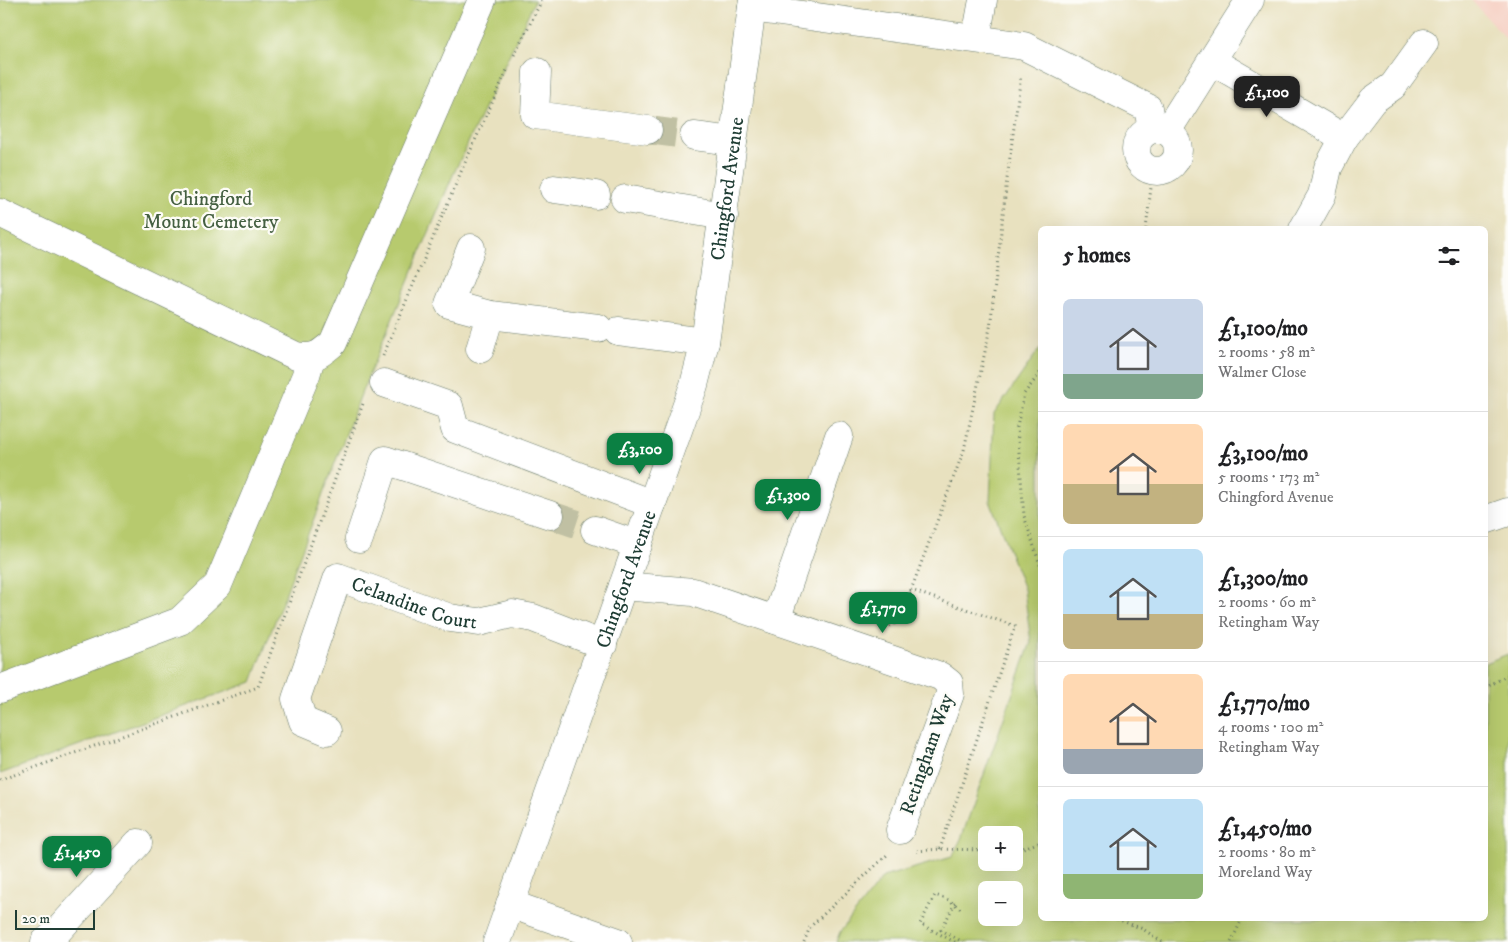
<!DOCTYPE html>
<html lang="en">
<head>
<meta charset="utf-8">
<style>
	body { margin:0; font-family:"IM FELL DW Pica",serif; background:#f2f2f2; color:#202124; height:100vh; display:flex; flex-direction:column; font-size:19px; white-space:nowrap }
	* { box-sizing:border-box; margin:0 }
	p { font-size:16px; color:#757577 }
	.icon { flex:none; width:28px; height:28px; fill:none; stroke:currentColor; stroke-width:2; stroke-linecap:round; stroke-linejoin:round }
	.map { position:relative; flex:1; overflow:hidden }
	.panel { position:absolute; left:1038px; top:226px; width:450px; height:695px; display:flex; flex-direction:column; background:#fff; border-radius:8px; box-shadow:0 5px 20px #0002 }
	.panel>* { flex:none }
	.fabs { position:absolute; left:978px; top:826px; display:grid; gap:10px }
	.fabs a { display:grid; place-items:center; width:45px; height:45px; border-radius:8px; background:#fff; box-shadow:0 5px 20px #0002; font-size:25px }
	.scale { position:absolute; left:15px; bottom:12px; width:80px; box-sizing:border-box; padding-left:5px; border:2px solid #1f3d34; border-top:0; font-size:14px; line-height:18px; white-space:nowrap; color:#1f3d34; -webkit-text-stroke:4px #fdfcf7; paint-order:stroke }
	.price { position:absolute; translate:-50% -42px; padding:0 11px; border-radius:10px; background:#0b8043; color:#fff; font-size:16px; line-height:32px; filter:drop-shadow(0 1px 2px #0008) }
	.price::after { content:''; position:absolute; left:50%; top:30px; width:15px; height:11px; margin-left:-8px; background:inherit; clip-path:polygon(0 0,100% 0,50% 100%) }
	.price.selected { background:#222; color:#fff }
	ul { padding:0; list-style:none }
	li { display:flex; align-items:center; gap:15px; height:125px; padding:0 25px }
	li+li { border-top:1px solid #e0e0e0 }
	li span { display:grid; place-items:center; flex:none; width:140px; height:100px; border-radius:8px; color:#555 }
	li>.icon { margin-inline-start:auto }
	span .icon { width:60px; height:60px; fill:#fffc; stroke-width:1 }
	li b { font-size:21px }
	h2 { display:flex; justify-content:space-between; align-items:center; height:60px; padding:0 25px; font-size:21px }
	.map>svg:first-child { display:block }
	.built { fill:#f6d1c5 }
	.green { fill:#b7ca6e; stroke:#6b8451; fill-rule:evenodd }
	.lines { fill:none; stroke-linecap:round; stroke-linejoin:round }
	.minor-tunnel { stroke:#c0c0a3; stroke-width:28; stroke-dasharray:28 14; stroke-linecap:butt }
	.minor-casing { stroke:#657665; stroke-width:29 }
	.path { stroke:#657665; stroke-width:3; stroke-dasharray:1 4; stroke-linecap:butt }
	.minor { stroke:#fff; stroke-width:28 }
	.labels { text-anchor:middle; stroke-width:4.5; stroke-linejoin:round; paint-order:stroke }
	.street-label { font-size:20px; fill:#1f3d34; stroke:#fdfcf7 }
	.park-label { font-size:20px; fill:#456042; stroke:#fdfcf7 }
</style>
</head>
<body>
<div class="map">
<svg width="1508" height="942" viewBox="0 0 1508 942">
	<rect width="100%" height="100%" fill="#fdfcf7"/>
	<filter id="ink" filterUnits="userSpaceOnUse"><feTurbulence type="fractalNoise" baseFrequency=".02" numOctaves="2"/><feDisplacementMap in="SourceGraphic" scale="10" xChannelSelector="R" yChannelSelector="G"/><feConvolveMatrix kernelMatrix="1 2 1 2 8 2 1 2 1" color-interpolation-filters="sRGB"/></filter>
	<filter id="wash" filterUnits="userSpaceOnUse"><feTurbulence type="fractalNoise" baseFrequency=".0096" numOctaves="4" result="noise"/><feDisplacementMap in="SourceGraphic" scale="20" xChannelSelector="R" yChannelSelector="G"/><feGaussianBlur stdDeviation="1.12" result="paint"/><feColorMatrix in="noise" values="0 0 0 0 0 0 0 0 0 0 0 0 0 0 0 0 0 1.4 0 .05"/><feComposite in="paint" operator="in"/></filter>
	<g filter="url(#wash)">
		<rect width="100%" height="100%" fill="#e8e1bf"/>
		<path class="built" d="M1471 0H1508V41Z"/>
		<g class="green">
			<path d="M0 0H535L453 175 363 389 252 682 0 774Z"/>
			<path d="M1040 348V919H1485V663L1508 654V942H836L840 932 883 877 952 857 961 839 1031 642 1024 589 990 501 994 414ZM986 835H1014V862H986ZM986 890H1014V918H986Z"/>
		</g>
	</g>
	<g filter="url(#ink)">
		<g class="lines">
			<g class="minor-tunnel">
				<path d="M648 130 694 136"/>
				<path d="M550 515 595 530"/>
			</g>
			<g class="minor-casing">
				<g id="minor">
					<path d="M752 8 1024 46 1148 108 1152 129"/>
					<path d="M976 38 983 0"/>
					<path d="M1212 61 1344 138"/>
					<path d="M537 72 535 115 648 130"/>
					<circle cx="1157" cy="150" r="21"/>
					<path d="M1167 131 1250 0"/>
					<path d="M694 136 733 141"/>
					<path d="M554 189 596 195"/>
					<path d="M625 199 724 216"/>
					<path d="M0 213 296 356C315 359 319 355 333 343L482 0"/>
					<path d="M1303 229 1322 195 1328 168 1344 138 1373 100 1393 86 1424 43"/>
					<path d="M471 248 449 304 490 315 480 349"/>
					<path d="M490 315 598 328"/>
					<path d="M618 331 705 342"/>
					<path d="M384 383 449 406 455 429 652 504"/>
					<path d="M1485 520 1508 512"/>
					<path d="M595 530 638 545"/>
					<path d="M359 539 385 460 550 515"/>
					<path d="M623 586 693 592 940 676 949 683 950 694 900 830"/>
					<path d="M776 620 839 436"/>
					<path d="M0 689 180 621 218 585 306 375 311 358"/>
					<path id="s1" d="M327 731 303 721 296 699 338 577 450 618 479 622 512 614 533 618 603 645"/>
					<path d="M510 904 618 942"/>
					<path d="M45 942 55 934 138 843"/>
					<path id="s2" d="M497 942 694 385 705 342 753 0"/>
				</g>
			</g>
			<g class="path">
				<path d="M514 55 542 0"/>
				<path d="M1146 229 1153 171"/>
				<path d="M383 356 463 167 508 68"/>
				<path d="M1040 373 1024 394 1017 427 1024 516 1040 565"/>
				<path d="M885 628 898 622 911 590"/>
				<path d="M1485 688 1508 675"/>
				<path d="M0 780 258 687 364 401"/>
				<path d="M1485 802 1488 803"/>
				<path d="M940 849 1015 626 911 590 964 450 990 328 1007 179 1021 75"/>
				<path d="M917 851 940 849 986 850"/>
				<path d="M1014 851 1038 843 1040 839"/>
				<path d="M955 903 941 930 963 942"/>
				<path d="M1117 919 1143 929 1162 942"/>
				<path d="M804 942 810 927 888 854"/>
				<path d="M955 942 920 924 935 895 949 900 962 910"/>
				<path d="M1231 942 1242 919"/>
			</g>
			<use href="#minor" class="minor"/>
		</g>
	</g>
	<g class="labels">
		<g class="street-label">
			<text dy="7" stroke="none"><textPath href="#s2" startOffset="790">Chingford Avenue</textPath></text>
			<text dy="7" stroke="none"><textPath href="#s2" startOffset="385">Chingford Avenue</textPath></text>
			<text dy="7" stroke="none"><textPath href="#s1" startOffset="259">Celandine Court</textPath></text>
			<text transform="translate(926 754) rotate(-71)" y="7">Retingham Way</text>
		</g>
		<g class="park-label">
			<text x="211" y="205">Chingford<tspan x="211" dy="23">Mount Cemetery</tspan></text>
		</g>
	</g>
</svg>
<div class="fabs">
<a>+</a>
<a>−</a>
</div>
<div class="scale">20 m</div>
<b class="price selected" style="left:1267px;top:118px">£1,100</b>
<b class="price" style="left:640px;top:475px">£3,100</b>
<b class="price" style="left:788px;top:521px">£1,300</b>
<b class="price" style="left:883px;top:634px">£1,770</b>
<b class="price" style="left:77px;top:878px">£1,450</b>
<section class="panel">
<h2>5 homes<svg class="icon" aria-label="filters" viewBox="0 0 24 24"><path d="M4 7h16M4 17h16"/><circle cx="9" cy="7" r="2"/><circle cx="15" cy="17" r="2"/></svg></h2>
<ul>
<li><span style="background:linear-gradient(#c9d6e8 75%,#7fa58c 0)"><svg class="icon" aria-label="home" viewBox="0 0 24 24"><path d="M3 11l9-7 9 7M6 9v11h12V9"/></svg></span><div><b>£1,100/mo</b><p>2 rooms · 58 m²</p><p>Walmer Close</p></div></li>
<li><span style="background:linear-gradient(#ffd9b3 60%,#c2b280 0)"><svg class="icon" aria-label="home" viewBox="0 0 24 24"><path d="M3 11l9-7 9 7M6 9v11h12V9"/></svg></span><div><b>£3,100/mo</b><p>5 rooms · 173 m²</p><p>Chingford Avenue</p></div></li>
<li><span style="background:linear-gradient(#bfe0f5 65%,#c2b280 0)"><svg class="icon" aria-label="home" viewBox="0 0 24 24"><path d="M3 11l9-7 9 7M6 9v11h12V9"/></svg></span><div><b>£1,300/mo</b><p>2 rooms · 60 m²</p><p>Retingham Way</p></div></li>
<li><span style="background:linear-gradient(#ffd9b3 75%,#9aa5b1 0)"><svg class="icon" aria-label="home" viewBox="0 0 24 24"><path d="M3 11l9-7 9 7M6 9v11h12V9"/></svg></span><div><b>£1,770/mo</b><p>4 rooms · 100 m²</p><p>Retingham Way</p></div></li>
<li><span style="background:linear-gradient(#bfe0f5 75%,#8fb573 0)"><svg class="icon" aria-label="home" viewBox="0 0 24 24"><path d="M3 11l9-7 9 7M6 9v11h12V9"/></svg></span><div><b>£1,450/mo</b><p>2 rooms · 80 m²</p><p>Moreland Way</p></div></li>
</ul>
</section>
</div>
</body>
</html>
